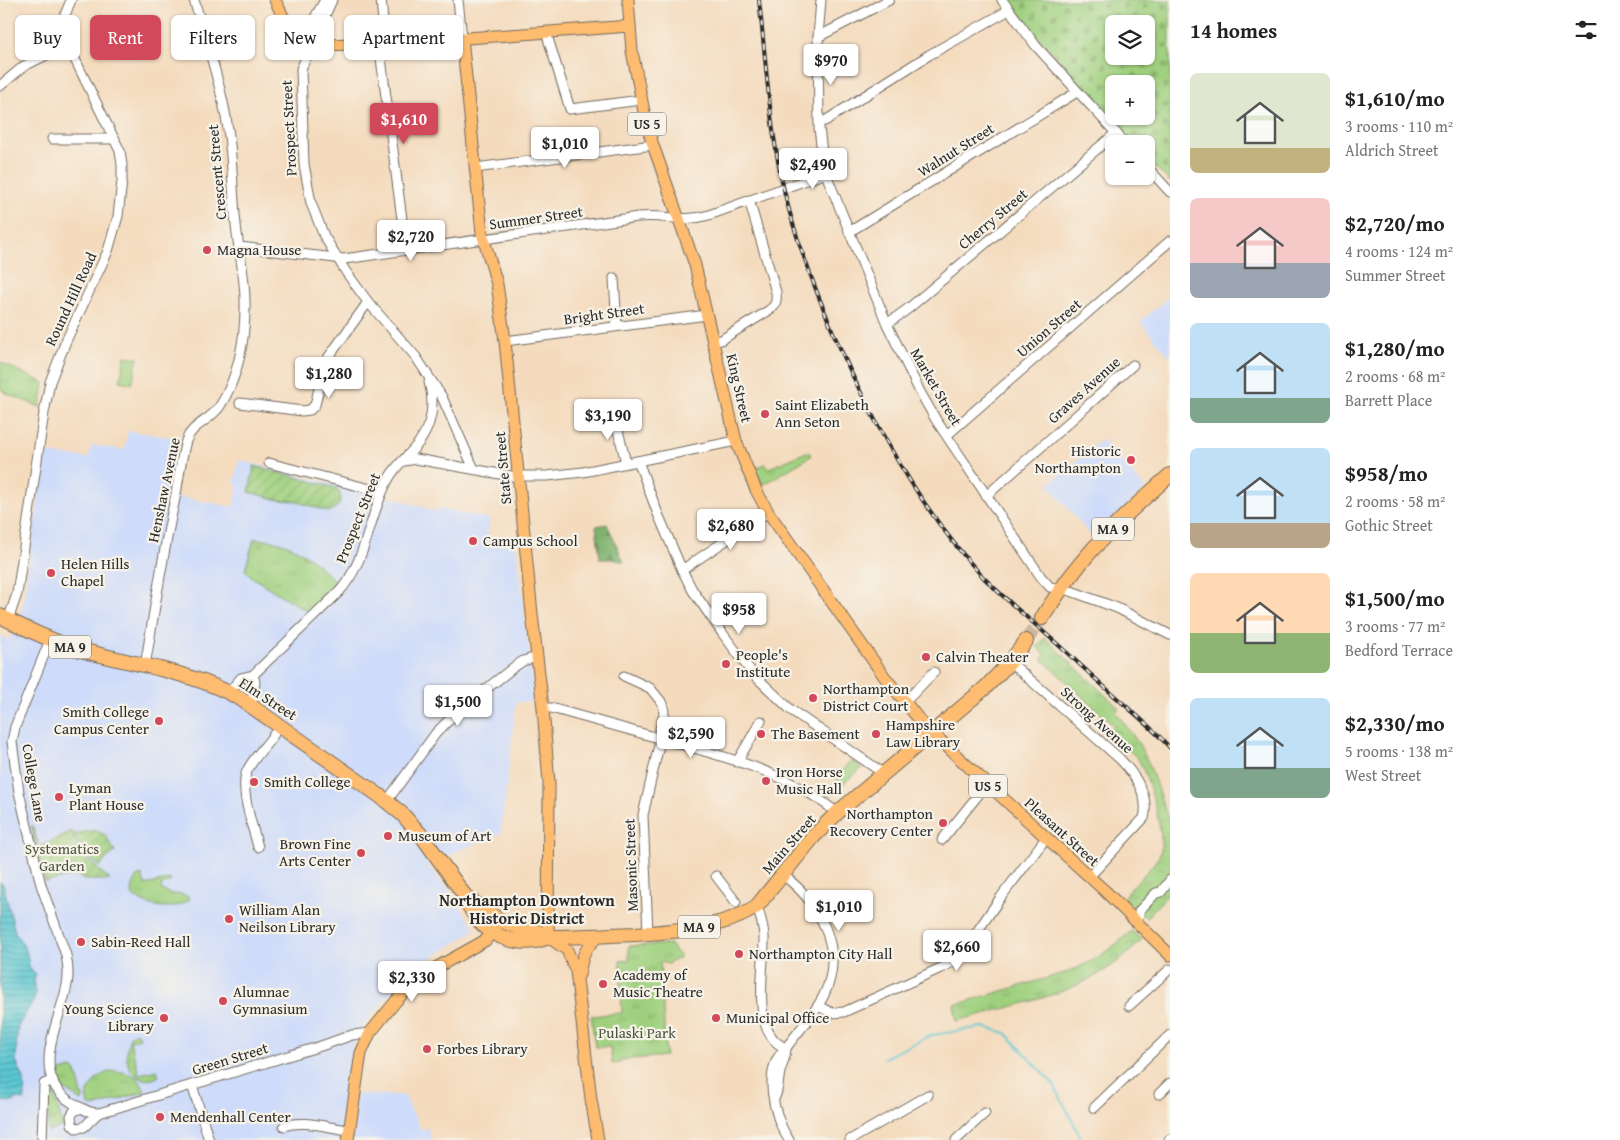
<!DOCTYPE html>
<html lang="en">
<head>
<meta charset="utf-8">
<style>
	body { margin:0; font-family:"Gentium Book Plus",serif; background:#f6f6f6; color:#222; height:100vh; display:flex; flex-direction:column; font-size:19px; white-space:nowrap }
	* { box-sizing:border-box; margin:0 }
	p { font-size:16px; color:#767676 }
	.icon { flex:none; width:28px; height:28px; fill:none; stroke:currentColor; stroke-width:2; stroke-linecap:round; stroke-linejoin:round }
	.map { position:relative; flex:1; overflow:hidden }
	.details { display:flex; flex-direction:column; background:#fff; width:450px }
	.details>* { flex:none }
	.top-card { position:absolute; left:15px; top:15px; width:475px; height:45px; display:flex; gap:10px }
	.buttons { position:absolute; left:1105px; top:15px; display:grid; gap:10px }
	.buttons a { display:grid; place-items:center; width:50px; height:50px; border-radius:8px; background:#fff; box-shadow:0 1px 4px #0004; font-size:25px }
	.price { position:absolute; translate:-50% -42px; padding:0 11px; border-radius:5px; background:#fff; color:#222; font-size:16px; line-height:32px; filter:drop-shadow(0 1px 2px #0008) }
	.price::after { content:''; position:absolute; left:50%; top:30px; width:15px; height:11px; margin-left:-8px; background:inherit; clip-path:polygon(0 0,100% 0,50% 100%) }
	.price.current { background:#d1495b; color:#fff }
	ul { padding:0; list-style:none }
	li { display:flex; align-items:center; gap:15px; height:125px; padding:0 20px }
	li span { display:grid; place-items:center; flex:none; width:140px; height:100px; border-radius:8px; color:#555 }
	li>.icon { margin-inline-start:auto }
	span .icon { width:60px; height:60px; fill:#fffc; stroke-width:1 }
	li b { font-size:21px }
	h2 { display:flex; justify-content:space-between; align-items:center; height:60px; padding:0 20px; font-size:21px }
	.tag { padding:0 18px; border-radius:8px; background:#fff; box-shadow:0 1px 4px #0004; font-size:18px; line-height:45px }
	.tag.current { background:#d1495b; color:#fff }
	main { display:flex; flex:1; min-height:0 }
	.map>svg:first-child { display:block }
	.built { fill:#cedbfa }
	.grass { fill:url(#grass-tufts); stroke:#657e54 }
	.forest { fill:url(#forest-firs); stroke:#556e4c }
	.cemetery { fill:url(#cemetery-stones); stroke:#657e54; fill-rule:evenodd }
	.garden { fill:url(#garden-furrows); stroke:#657e54 }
	.pitch { fill:#9fd07e; stroke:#657e54 }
	.water { fill:url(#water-rules); stroke:#43797f }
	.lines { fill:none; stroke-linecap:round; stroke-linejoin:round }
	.stream { stroke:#5bc7d3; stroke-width:2 }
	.highway-tunnel { stroke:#ccb8a1; stroke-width:14; stroke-dasharray:14 7; stroke-linecap:butt }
	.minor-casing { stroke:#71695e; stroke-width:11 }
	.major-casing { stroke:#71695e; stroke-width:13 }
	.highway-casing { stroke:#71695e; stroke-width:16 }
	.minor { stroke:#fff; stroke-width:9 }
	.major { stroke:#febc70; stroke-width:11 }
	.highway { stroke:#febc70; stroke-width:14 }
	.rail-casing { stroke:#2b2b2b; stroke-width:4 }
	.rail { stroke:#f7f3e8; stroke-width:2; stroke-dasharray:5.5; stroke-linecap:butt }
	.poi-dot { fill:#d1495b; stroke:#f7f3e8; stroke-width:2 }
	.labels { text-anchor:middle; stroke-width:4.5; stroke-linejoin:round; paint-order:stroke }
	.shield { fill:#f7f3e8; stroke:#686764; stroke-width:1 }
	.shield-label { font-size:14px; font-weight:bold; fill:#2b2b2b }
	.street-label { font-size:15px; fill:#2b2b2b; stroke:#f7f3e8 }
	.poi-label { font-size:15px; fill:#2b2b2b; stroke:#f7f3e8; text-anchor:start }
	.park-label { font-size:15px; fill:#485440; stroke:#f7f3e8 }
	.neighbourhood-label { font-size:16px; font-weight:bold; fill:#2b2b2b; stroke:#f7f3e8 }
</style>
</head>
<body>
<main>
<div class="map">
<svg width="1170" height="1140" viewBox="0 0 1170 1140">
	<defs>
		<pattern id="grass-tufts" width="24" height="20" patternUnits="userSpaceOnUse" patternTransform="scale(1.25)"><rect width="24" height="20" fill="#9fd07e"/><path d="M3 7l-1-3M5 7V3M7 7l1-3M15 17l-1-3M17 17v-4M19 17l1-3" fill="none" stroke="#89b36d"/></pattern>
		<pattern id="forest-firs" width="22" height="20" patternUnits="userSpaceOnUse" patternTransform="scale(1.25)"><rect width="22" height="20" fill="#7fb26d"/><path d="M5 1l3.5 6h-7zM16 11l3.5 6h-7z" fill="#68915a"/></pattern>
		<pattern id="cemetery-stones" width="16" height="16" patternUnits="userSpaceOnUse" patternTransform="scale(1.25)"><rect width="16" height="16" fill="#9fd07e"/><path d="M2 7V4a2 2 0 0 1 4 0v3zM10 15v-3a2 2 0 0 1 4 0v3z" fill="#89b36d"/></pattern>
		<pattern id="garden-furrows" width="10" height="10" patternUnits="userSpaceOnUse" patternTransform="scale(1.25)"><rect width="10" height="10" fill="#9fd07e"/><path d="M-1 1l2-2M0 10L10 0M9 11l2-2" fill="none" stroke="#89b36d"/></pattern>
		<pattern id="water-rules" width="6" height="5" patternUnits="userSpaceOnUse" patternTransform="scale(1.25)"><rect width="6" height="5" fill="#5bc7d3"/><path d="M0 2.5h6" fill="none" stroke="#4ba2ab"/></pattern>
	</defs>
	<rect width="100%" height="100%" fill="#f7f3e8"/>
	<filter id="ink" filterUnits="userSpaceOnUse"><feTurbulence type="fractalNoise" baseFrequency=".02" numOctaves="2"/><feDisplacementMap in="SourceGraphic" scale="10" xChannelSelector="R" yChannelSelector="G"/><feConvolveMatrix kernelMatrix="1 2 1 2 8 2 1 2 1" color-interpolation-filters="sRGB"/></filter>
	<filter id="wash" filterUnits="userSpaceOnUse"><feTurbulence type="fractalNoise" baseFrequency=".0096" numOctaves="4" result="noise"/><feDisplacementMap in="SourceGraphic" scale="20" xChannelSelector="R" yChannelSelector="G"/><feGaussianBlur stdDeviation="1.12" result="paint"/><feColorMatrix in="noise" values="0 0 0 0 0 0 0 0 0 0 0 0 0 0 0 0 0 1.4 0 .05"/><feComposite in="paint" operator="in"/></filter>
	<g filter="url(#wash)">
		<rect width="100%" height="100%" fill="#f4dbbe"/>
		<g class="built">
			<path d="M1170 296V357L1140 322Z"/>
			<path d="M128 431 175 438 172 460H174L168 495 233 507 238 486 234 484 239 460 388 498 389 496 437 512 438 508 490 519 487 536 516 545 535 702H516L501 833 427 864 455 898 475 930 422 964 383 1001 357 1033 352 1053 348 1094 404 1095 421 1130 428 1128 431 1140H0V635L9 640 22 608 45 453 88 458 92 445 124 450Z"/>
			<path d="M1102 439 1145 488 1094 539 1048 485Z"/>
		</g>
		<g class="grass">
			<path d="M0 362 44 383 40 407 5 393 0 388Z"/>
			<path d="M809 451 811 456 763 485 755 468 766 464 769 468Z"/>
			<path d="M254 539C261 540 268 539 274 541 300 546 319 565 337 583L336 586 308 612 253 578 245 570Z"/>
			<path d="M1045 638 1119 708 1116 712 1139 744 1149 764 1170 825V892L1146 918 1123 897C1130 889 1158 861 1160 854 1166 837 1148 773 1137 758 1129 749 1117 741 1108 733L1114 726 1042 659 1045 655 1037 647Z"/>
			<path d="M851 760 862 768 827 797 825 796Z"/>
			<path d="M142 875 145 885 170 879 171 881 162 885 161 889C172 897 178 892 189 897V900C175 910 158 908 143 902 140 900 135 898 133 896 130 892 135 881 136 877Z"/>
			<path d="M1131 931 1142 939C1133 949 1124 958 1113 965 1070 996 1007 1007 957 1021L954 1005 1068 972C1093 962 1112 949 1131 931Z"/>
			<path d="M670 944 674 951 680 955V957L668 964 660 962 666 1056 621 1060 620 1063 612 1064 610 1047H595L591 1016 622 1013 620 961 629 960V946Z"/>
			<path d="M136 1032 139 1035 140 1038 130 1041 139 1074 157 1070 159 1076C153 1080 147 1081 140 1078 123 1069 125 1050 131 1035Z"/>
			<path d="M72 1068 76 1071 83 1098 82 1101 62 1088 57 1072Z"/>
			<path d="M114 1071C130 1072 143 1078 144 1092L97 1106 92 1107 88 1104 86 1097C92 1083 98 1073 114 1071Z"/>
			<path d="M49 1086 52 1087 63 1126 48 1132Z"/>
		</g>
		<path class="forest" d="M607 524 624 562 611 559H600L596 526Z"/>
		<path class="cemetery" d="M1010 0H1170V182L1146 158V144H1133L1122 133 1027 24ZM1114 24H1146V56H1114ZM1114 84H1146V116H1114Z"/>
		<g class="garden">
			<path d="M254 466 337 488 341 497 339 505 329 512 295 501 278 500 249 492Z"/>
			<path d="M31 826H33L39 847 72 831C76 852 95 866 110 880H84L76 875 45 882Z"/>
			<path d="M96 830 105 835 115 852 107 858 100 867C90 858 78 846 74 834Z"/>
		</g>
		<path class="pitch" d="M125 356 138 358 132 384 120 381Z"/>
		<path class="water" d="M0 882 3 884 15 932 26 950 30 969 36 974 34 979 36 993 34 1000 18 1026 17 1036 16 1061 24 1079 25 1100 14 1099V1102L0 1101Z"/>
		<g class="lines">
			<path class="stream" d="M884 1058 932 1035 983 1027 1006 1033 1054 1085 1082 1140"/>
		</g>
	</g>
	<g filter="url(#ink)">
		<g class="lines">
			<path class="highway-tunnel" d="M1026 641 1042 618"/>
			<g class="minor-casing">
				<g id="minor">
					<path d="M194 0C206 40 222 88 228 129 234 168 232 208 239 247L344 259 638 217C664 214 683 223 709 215L826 173"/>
					<path d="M332 0 301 69 304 164 311 203 324 236 346 272 368 302 416 357 442 397 474 469"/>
					<path d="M381 0 385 43"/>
					<path d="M458 0 462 38"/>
					<path d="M821 0 818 37 819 128 823 160 828 179 887 324 920 392 936 420 1041 577 1050 587 1071 591 1117 608 1170 635"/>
					<path d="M1002 0 1036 46 1126 144"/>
					<path d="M546 32 570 109 641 100"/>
					<path d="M818 37 889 0"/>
					<path d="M300 43 325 0"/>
					<path d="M379 43 406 250"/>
					<path d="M0 86 24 66 67 45"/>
					<path d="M819 121H825L929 55 1009 10"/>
					<path d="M52 139H115"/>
					<path d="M1146 166 1170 192"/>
					<path d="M475 168 653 145"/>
					<path d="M849 232 1077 92"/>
					<path d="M614 278 617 326"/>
					<path d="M887 324 909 308 1116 133"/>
					<path d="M505 341 707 315"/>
					<path d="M714 342 721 340 768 311C776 306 777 301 776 292L749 200"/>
					<path d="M240 403 302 411 310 410 315 405 322 376 328 358 368 302"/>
					<path d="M588 423C597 420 608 415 616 422L626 463"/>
					<path d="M947 435 1170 241"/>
					<path d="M404 461 416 459 511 476H547L583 472 736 441"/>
					<path d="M638 461 658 514 682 570 693 591 723 634 753 674 791 710 883 773"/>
					<path d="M269 463 382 492"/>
					<path d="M986 496 1133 365"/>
					<path d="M682 570 768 512"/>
					<path d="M8 620 17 594 44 413 50 382 66 341 108 251 118 216 122 181V165L120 151 64 37 63 20 71 0"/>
					<path d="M50 640 15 727 12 742 19 792 41 885 66 955C68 965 69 975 67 985 60 1022 28 1075 71 1102 80 1107 89 1114 99 1113L321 1046 352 1035 370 1033"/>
					<path d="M1010 662 1120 759C1134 774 1150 796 1144 818L1089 877"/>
					<path d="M145 666C155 608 163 551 176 494 179 477 181 458 186 441 192 424 210 421 220 406 238 378 245 340 245 308 246 287 242 267 239 247"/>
					<path d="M624 676 650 688 663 704 664 713 660 729 659 745 643 815 648 933"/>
					<path d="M229 692 241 678 253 675 338 593C368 561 368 515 389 478 401 457 420 450 429 423 433 410 433 396 429 382"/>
					<path d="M905 702 934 672"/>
					<path d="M252 705 255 682 253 675"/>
					<path d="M543 708H551C591 719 630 730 669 741 727 757 791 774 837 813"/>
					<path d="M737 762 761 721"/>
					<path d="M387 801 436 733 457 712 514 667 523 661 537 657"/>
					<path d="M942 840 987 784"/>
					<path d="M258 847C253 827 238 787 248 769 255 756 266 746 274 734"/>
					<path d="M783 875C819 902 846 950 824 995 815 1014 798 1031 786 1048 762 1068 773 1117 789 1140"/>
					<path d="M716 876 736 902"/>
					<path d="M757 906C760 916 764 927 764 937 765 968 749 1034 786 1048"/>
					<path d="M1134 920 1139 915V911L1156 893 1161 892 1170 880"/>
					<path d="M818 1006 832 1013 844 1012 943 967 952 962 972 939 1001 897 1046 838"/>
					<path d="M1129 1006 1170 969"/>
					<path d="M192 1085 209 1140"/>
					<path d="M1159 1094 1170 1083"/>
					<path d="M775 1097C779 1088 778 1081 780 1072 782 1064 786 1057 786 1048"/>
					<path d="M81 1108 74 1111 71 1116 72 1124 76 1128 84 1127 98 1113"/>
					<path d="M1094 1108 1170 1035"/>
					<path d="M284 1126C303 1119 329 1128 349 1130"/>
					<path d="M42 1140 44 1084 53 1080"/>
					<path d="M850 1140 928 1095"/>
					<path d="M956 1140 985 1113"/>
					<path d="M1169 1140 1170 1139"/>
				</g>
			</g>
			<g class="major-casing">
				<g id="major">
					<path d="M275 0C283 15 292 43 310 46L467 38 630 26"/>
					<path d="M628 0 632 51 646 122 653 145 695 265 736 441 756 490 768 512 884 676 922 723 959 758 1105 891 1170 955"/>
					<path d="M462 38 482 233 497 284 505 341 532 614 543 708 549 783 548 937 567 950 576 971 591 1099 598 1140"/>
					<path d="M579 975C582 956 584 950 598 936"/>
					<path d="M348 1140 361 1053 370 1033 396 1001 408 988 432 970 486 940 496 926"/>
				</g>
			</g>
			<g class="highway-casing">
				<g id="highway">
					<path d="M0 616C26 629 53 642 81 650 135 665 192 671 241 699L380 796 402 814 422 836 465 896 499 920 520 928 536 931 548 937"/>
					<path d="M1042 618C1051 604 1060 590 1070 577 1098 539 1135 506 1170 475"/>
					<path d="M465 896C471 914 484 930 502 937 511 941 526 943 536 941 541 941 545 937 551 937 579 937 607 935 635 934 673 931 724 929 757 906L814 836 837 813 986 687 1010 662 1026 641"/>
				</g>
			</g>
			<use href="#minor" class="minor"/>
			<use href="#major" class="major"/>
			<use href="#highway" class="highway"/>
			<g class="rail-casing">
				<path id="rail" d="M759 0C766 60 769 122 782 181 790 220 804 258 818 295 855 391 912 501 983 577 1003 597 1025 616 1046 634 1070 655 1094 678 1118 699 1136 715 1155 730 1170 748"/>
			</g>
			<use href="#rail" class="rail"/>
		</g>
	</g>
	<g class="poi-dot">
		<circle cx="207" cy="250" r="5"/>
		<circle cx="765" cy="414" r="5"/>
		<circle cx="1131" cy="460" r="5"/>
		<circle cx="473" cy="541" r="5"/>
		<circle cx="51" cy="573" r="5"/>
		<circle cx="926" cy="657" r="5"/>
		<circle cx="726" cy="664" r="5"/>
		<circle cx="813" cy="698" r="5"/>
		<circle cx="159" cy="721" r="5"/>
		<circle cx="761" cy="734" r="5"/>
		<circle cx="876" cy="734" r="5"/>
		<circle cx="766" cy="781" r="5"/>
		<circle cx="254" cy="782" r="5"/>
		<circle cx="59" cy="797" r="5"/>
		<circle cx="943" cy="823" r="5"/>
		<circle cx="388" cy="836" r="5"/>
		<circle cx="361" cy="853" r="5"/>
		<circle cx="229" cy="919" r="5"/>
		<circle cx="81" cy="942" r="5"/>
		<circle cx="739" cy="954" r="5"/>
		<circle cx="603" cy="984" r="5"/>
		<circle cx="223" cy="1001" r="5"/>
		<circle cx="164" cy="1018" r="5"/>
		<circle cx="716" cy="1018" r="5"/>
		<circle cx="427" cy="1049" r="5"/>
		<circle cx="160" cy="1117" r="5"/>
	</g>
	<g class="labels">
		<g class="shield">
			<rect x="628" y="112.5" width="38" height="23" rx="4"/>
			<rect x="1092" y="517.5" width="42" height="23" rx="4"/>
			<rect x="49" y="635.5" width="42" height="23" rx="4"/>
			<rect x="969" y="774.5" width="38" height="23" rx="4"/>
			<rect x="678" y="915.5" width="42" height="23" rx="4"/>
		</g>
		<g class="shield-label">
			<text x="647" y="129">US 5</text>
			<text x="1113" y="534">MA 9</text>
			<text x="70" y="652">MA 9</text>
			<text x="988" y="791">US 5</text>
			<text x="699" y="932">MA 9</text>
		</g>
		<g class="street-label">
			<text transform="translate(289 128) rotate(-93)" y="5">Prospect Street</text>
			<text transform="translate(956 150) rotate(-32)" y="5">Walnut Street</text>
			<text transform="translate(217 172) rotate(-95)" y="5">Crescent Street</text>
			<text transform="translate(536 218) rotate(-8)" y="5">Summer Street</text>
			<text transform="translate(993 219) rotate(-40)" y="5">Cherry Street</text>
			<text transform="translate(71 299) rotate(-65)" y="5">Round Hill Road</text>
			<text transform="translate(604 314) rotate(-8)" y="5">Bright Street</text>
			<text transform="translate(1049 328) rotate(-41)" y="5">Union Street</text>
			<text transform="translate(936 387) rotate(60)" y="5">Market Street</text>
			<text transform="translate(739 388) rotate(77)" y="5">King Street</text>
			<text transform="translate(1084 390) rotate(-42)" y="5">Graves Avenue</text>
			<text transform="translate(503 468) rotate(-95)" y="5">State Street</text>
			<text transform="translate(164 490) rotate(-78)" y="5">Henshaw Avenue</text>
			<text transform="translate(358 518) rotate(-68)" y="5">Prospect Street</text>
			<text transform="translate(268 699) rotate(33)" y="5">Elm Street</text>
			<text transform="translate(1097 720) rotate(42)" y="5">Strong Avenue</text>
			<text transform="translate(34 783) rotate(80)" y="5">College Lane</text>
			<text transform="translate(1062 832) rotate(42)" y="5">Pleasant Street</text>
			<text transform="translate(789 844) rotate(-49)" y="5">Main Street</text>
			<text transform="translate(631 865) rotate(-92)" y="5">Masonic Street</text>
			<text transform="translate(230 1059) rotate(-17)" y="5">Green Street</text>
		</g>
		<g class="poi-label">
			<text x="217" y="255">Magna House</text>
			<text x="775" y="410">Saint Elizabeth<tspan x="775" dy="17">Ann Seton</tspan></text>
			<text x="1121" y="456" text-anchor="end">Historic<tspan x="1121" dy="17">Northampton</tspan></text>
			<text x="483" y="546">Campus School</text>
			<text x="61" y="569">Helen Hills<tspan x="61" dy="17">Chapel</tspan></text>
			<text x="736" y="660">People's<tspan x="736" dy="17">Institute</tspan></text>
			<text x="936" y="662">Calvin Theater</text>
			<text x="823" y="694">Northampton<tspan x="823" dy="17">District Court</tspan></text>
			<text x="149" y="717" text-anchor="end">Smith College<tspan x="149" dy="17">Campus Center</tspan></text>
			<text x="886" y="730">Hampshire<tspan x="886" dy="17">Law Library</tspan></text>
			<text x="771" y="739">The Basement</text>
			<text x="776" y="777">Iron Horse<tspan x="776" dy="17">Music Hall</tspan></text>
			<text x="264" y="787">Smith College</text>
			<text x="69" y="793">Lyman<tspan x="69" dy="17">Plant House</tspan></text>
			<text x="933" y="819" text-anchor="end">Northampton<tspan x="933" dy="17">Recovery Center</tspan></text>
			<text x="398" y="841">Museum of Art</text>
			<text x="351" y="849" text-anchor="end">Brown Fine<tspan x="351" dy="17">Arts Center</tspan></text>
			<text x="239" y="915">William Alan<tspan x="239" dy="17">Neilson Library</tspan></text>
			<text x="91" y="947">Sabin-Reed Hall</text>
			<text x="749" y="959">Northampton City Hall</text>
			<text x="613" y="980">Academy of<tspan x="613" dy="17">Music Theatre</tspan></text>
			<text x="233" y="997">Alumnae<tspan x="233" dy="17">Gymnasium</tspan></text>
			<text x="154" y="1014" text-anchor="end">Young Science<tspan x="154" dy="17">Library</tspan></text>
			<text x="726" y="1023">Municipal Office</text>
			<text x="437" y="1054">Forbes Library</text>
			<text x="170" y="1122">Mendenhall Center</text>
		</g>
		<g class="park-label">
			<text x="62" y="854">Systematics<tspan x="62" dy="17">Garden</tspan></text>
			<text x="637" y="1038">Pulaski Park</text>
		</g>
		<g class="neighbourhood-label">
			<text x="527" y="906">Northampton Downtown<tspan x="527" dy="18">Historic District</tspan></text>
		</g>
	</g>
</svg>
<div class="buttons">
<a><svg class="icon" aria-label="layers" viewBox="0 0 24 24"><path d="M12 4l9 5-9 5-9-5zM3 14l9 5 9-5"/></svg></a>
<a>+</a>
<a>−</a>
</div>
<b class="price" style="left:831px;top:86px">$970</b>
<b class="price current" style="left:404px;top:145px">$1,610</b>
<b class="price" style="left:565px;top:169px">$1,010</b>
<b class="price" style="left:813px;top:190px">$2,490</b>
<b class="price" style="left:411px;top:262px">$2,720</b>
<b class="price" style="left:329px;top:399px">$1,280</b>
<b class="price" style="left:608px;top:441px">$3,190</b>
<b class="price" style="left:731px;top:551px">$2,680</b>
<b class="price" style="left:739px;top:635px">$958</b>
<b class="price" style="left:458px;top:727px">$1,500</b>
<b class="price" style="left:691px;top:759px">$2,590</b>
<b class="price" style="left:839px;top:932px">$1,010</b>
<b class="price" style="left:957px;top:972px">$2,660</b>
<b class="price" style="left:412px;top:1003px">$2,330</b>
<div class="top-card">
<a class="tag">Buy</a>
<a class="tag current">Rent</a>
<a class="tag">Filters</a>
<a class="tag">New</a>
<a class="tag">Apartment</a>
</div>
</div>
<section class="details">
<h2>14 homes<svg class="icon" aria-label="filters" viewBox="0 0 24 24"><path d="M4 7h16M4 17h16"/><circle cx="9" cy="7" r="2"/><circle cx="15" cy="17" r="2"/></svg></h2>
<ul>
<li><span style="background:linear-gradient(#dfe7d0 75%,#c2b280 0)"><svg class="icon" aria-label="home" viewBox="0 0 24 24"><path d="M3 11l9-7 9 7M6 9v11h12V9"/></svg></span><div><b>$1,610/mo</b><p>3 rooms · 110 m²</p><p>Aldrich Street</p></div></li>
<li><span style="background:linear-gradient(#f6c9c9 65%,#9aa5b1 0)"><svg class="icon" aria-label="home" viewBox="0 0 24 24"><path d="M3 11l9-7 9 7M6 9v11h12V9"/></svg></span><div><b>$2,720/mo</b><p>4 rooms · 124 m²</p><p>Summer Street</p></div></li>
<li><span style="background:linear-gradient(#bfe0f5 75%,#7fa58c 0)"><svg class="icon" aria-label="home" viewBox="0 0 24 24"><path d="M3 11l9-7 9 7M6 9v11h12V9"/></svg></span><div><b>$1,280/mo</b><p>2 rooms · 68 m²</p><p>Barrett Place</p></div></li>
<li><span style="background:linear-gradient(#bfe0f5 75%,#b9a48a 0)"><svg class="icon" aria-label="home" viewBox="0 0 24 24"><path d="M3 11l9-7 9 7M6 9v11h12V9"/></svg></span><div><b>$958/mo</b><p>2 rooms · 58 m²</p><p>Gothic Street</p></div></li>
<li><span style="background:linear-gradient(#ffd9b3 60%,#8fb573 0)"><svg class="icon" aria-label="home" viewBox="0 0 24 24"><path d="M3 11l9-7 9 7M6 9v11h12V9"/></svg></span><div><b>$1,500/mo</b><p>3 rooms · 77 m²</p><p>Bedford Terrace</p></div></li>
<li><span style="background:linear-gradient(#bfe0f5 70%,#7fa58c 0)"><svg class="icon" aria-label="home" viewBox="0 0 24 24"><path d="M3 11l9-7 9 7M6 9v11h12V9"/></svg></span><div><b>$2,330/mo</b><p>5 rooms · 138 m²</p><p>West Street</p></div></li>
</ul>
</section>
</main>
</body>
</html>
